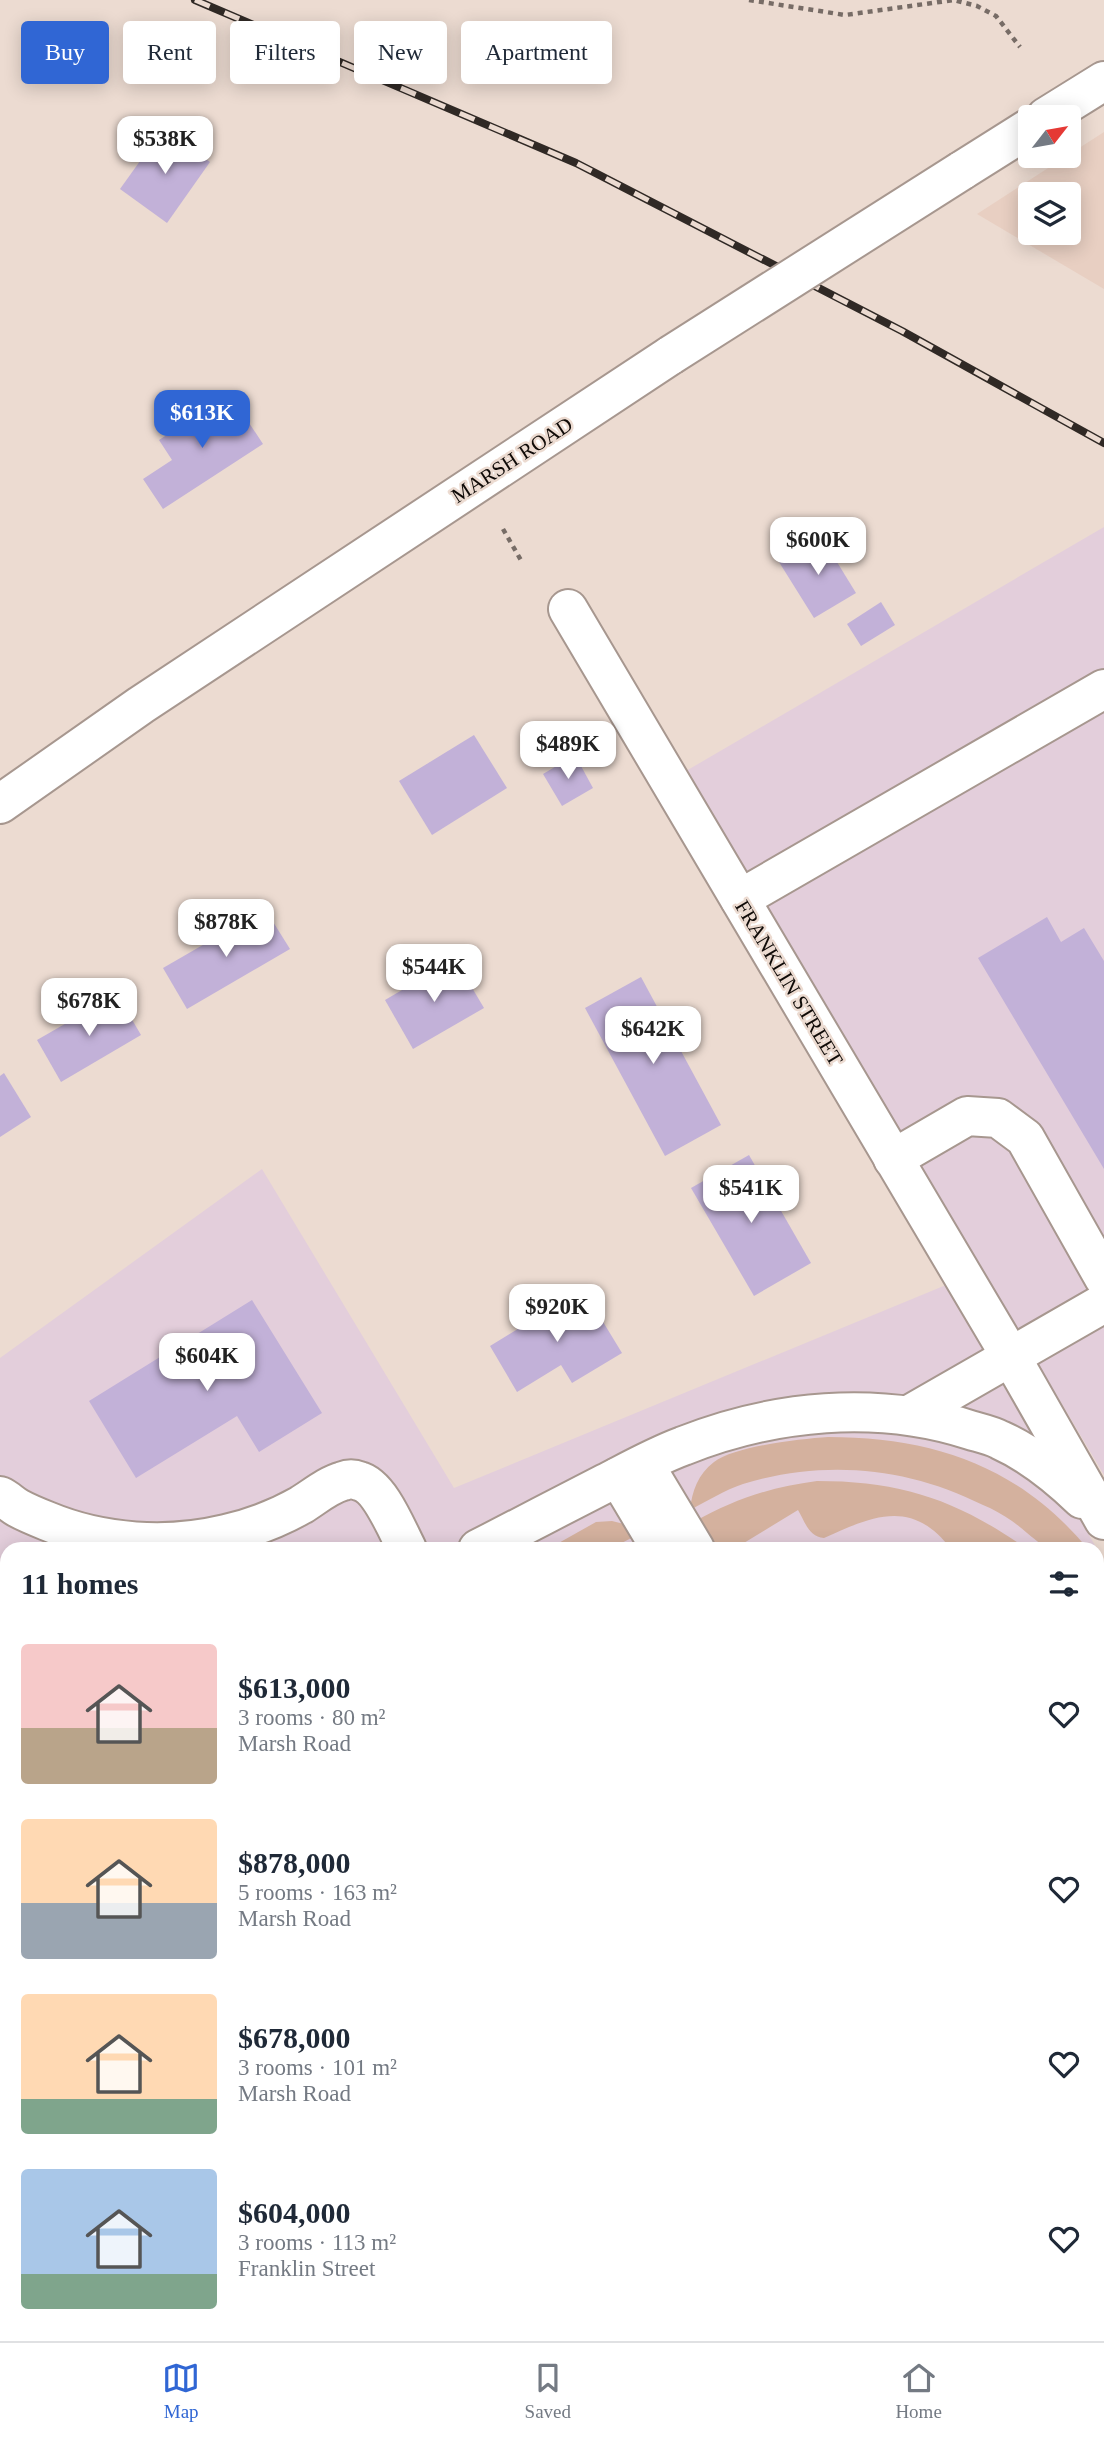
<!DOCTYPE html>
<html lang="en">
<head>
<meta charset="utf-8">
<style>
	body { margin:0; font-family:Georgia,serif; background:#f6f6f7; color:#1f2937; height:100vh; display:flex; flex-direction:column; font-size:26px; white-space:nowrap }
	* { box-sizing:border-box; margin:0 }
	p { font-size:23px; color:#747a83 }
	.icon { flex:none; width:38px; height:38px; fill:none; stroke:currentColor; stroke-width:2; stroke-linecap:round; stroke-linejoin:round }
	.map { position:relative; flex:1; overflow:hidden }
	.sheet { position:absolute; left:0px; top:1542px; width:1104px; height:800px; display:flex; flex-direction:column; background:#fff; border-radius:21px 21px 0 0; box-shadow:0 4px 18px #0003 }
	.sheet>* { flex:none }
	.top-card { position:absolute; left:21px; top:21px; width:700px; height:63px; display:flex; gap:14px }
	.needle { width:46px; rotate:59deg }
	.tools { position:absolute; left:1018px; top:105px; display:grid; gap:14px }
	.tools a { display:grid; place-items:center; width:63px; height:63px; border-radius:7px; background:#fff; box-shadow:0 4px 18px #0003; font-size:35px }
	.price { position:absolute; translate:-50% -60px; padding:0 16px; border-radius:14px; background:#fff; color:#222; font-size:23px; line-height:46px; filter:drop-shadow(0 2px 4px #0008) }
	.price::after { content:''; position:absolute; left:50%; top:42px; width:21px; height:16px; margin-left:-10px; background:inherit; clip-path:polygon(0 0,100% 0,50% 100%) }
	.price.current { background:#3066d4; color:#fff }
	ul { padding:0; list-style:none }
	li { display:flex; align-items:center; gap:21px; height:175px; padding:0 21px }
	li span { display:grid; place-items:center; flex:none; width:196px; height:140px; border-radius:7px; color:#555 }
	li>.icon { margin-inline-start:auto }
	span .icon { width:84px; height:84px; fill:#fffc; stroke-width:1 }
	li b { font-size:30px }
	h2 { display:flex; justify-content:space-between; align-items:center; height:84px; padding:0 21px; font-size:30px }
	.tag { padding:0 24px; border-radius:7px; background:#fff; box-shadow:0 4px 18px #0003; font-size:24px; line-height:63px }
	.tag.current { background:#3066d4; color:#fff }
	.menu { display:flex; justify-content:space-around; align-items:center; height:98px; border-top:2px solid #e0e1e3; background:#fff; font-size:19px; color:#747a83 }
	.menu a { display:grid; justify-items:center; gap:4px }
	.menu .current { color:#3066d4 }
	.map>svg:first-child { display:block }
	.built { fill:#e8cfc2; fill-rule:evenodd }
	.education { fill:#e3cedb }
	.green { fill:#d4b19e }
	.building { fill:#c2b1d8 }
	.lines { fill:none; stroke-linecap:round; stroke-linejoin:round }
	.minor-casing { stroke:#a7978f; stroke-width:42 }
	.major-casing { stroke:#a7978f; stroke-width:42 }
	.path { stroke:#776c66; stroke-width:4.5; stroke-dasharray:5 5; stroke-linecap:butt }
	.minor { stroke:#fff; stroke-width:38 }
	.major { stroke:#fff; stroke-width:38 }
	.rail-casing { stroke:#302925; stroke-width:8 }
	.rail { stroke:#ecdbd1; stroke-width:5; stroke-dasharray:16; stroke-linecap:butt }
	.major-bridge-casing { stroke:#a7978f; stroke-width:42; stroke-linecap:butt }
	.major-bridge { stroke:#fff; stroke-width:38 }
	.labels { text-anchor:middle; stroke-width:5; stroke-linejoin:round; paint-order:stroke }
	.street-label { font-size:21px; fill:#0f0a07; stroke:#ecdbd1 }
</style>
</head>
<body>
<div class="map">
<svg width="1104" height="2341" viewBox="0 0 1104 2341">
	<rect width="100%" height="100%" fill="#ecdbd1"/>
	<path class="built" d="M1104 132V289L977 214ZM1031 194H1069V233H1031Z"/>
	<g class="education">
		<path d="M1104 527V1475L686 771Z"/>
		<path d="M262 1169 454 1488 946 1285 1097 1549H7V2334H963L967 2341H0V1358Z"/>
	</g>
	<g class="green">
		<path d="M828 1437C933 1437 1019 1466 1088 1549 1076 1549 1062 1551 1050 1549 1042 1547 1021 1527 1012 1521 1003 1515 993 1509 983 1505 908 1467 824 1459 743 1484 725 1490 707 1501 690 1510 692 1491 698 1474 714 1462 735 1446 800 1439 828 1437Z"/>
		<path d="M817 1481C902 1481 957 1500 1027 1549H951C912 1498 873 1516 824 1538 809 1537 805 1522 798 1510L734 1549H710L694 1522C734 1499 771 1487 817 1481Z"/>
		<path d="M612 1521 628 1525 641 1533 610 1549H548L596 1522Z"/>
		<path d="M1103 1569 1104 1617 1097 1621V1572Z"/>
		<path d="M0 1764 7 1772V2197L0 2201Z"/>
	</g>
	<g class="building">
		<path d="M163 129 210 162 167 223 120 189Z"/>
		<path d="M230 394 263 444 163 509 143 479 172 460 159 440Z"/>
		<path d="M821 536 856 593 814 618 779 562Z"/>
		<path d="M881 602 895 625 861 646 847 624Z"/>
		<path d="M474 735 507 788 432 835 399 781Z"/>
		<path d="M575 755 593 788 562 806 543 774Z"/>
		<path d="M265 909 290 949 187 1009 163 968Z"/>
		<path d="M1047 917 1061 942 1084 928 1104 961V1169L978 958Z"/>
		<path d="M455 959 484 1008 413 1049 385 1000Z"/>
		<path d="M641 977 721 1125 665 1156 585 1008Z"/>
		<path d="M117 994 141 1035 61 1082 37 1040Z"/>
		<path d="M4 1073 31 1117 0 1137V1076Z"/>
		<path d="M749 1155 811 1263 754 1296 691 1188Z"/>
		<path d="M583 1289 622 1353 572 1383 561 1365 517 1392 490 1346Z"/>
		<path d="M252 1300 322 1413 259 1452 237 1416 136 1478 89 1401Z"/>
		<path d="M1104 1975V2046L1097 2050V1980Z"/>
		<path d="M1104 2134V2178L1097 2182V2138Z"/>
		<path d="M7 2267V2320L0 2325V2271Z"/>
		<path d="M50 2334H83L81 2341H51L48 2340Z"/>
		<path d="M182 2334H272L261 2341H186Z"/>
		<path d="M274 2334H685L689 2341H278Z"/>
	</g>
	<g class="lines">
		<g class="minor-casing">
			<g id="minor">
				<path d="M568 609 1011 1357 1104 1520"/>
				<path d="M740 899 1104 689"/>
				<path d="M893 1159 967 1116 998 1118 1025 1138 1104 1278"/>
				<path d="M909 1415 1104 1303"/>
				<path d="M644 1464 695 1549"/>
				<path d="M618 1477 661 1549"/>
				<path d="M0 1496C7 1499 11 1504 18 1508 27 1513 37 1517 47 1521 102 1544 168 1548 226 1534 252 1528 278 1518 301 1505 314 1497 328 1485 343 1481 348 1479 354 1479 359 1481 380 1486 397 1530 407 1549"/>
				<path d="M478 1549C521 1527 563 1505 606 1483 631 1470 656 1456 683 1446 773 1410 877 1400 970 1430 980 1433 991 1435 1000 1440 1031 1454 1057 1475 1082 1499"/>
				<path d="M0 1631 7 1634"/>
				<path d="M763 2334 767 2341"/>
				<path d="M902 2334 906 2341"/>
			</g>
		</g>
		<g class="major-casing">
			<g id="major">
				<path d="M1046 117 1104 81"/>
				<path d="M961 171 1031 127"/>
				<path d="M0 804 141 705 671 355"/>
			</g>
		</g>
		<g class="path">
			<path d="M749 0 845 15 954 0 977 6 996 16 1020 47"/>
			<path d="M503 529 522 562"/>
		</g>
		<use href="#minor" class="minor"/>
		<use href="#major" class="major"/>
		<g class="rail-casing">
			<path id="rail" d="M195 0 576 163 902 331 1104 443"/>
		</g>
		<use href="#rail" class="rail"/>
		<g class="major-bridge-casing">
			<path id="major-bridge" d="M671 355 961 171"/>
		</g>
		<use href="#major-bridge" class="major-bridge"/>
	</g>
	<g class="labels">
		<g class="street-label">
			<text transform="translate(512 460) rotate(-33)" y="7">MARSH ROAD</text>
			<text transform="translate(789 983) rotate(59)" y="7">FRANKLIN STREET</text>
		</g>
	</g>
</svg>
<div class="tools">
<a><svg class="needle" viewBox="-14 -14 28 28"><path d="M0-13l5 13h-10z" fill="#e53935"/><path d="M0 13l5-13h-10z" fill="#747a83"/></svg></a>
<a><svg class="icon" aria-label="layers" viewBox="0 0 24 24"><path d="M12 4l9 5-9 5-9-5zM3 14l9 5 9-5"/></svg></a>
</div>
<b class="price" style="left:165px;top:176px">$538K</b>
<b class="price current" style="left:202px;top:450px">$613K</b>
<b class="price" style="left:818px;top:577px">$600K</b>
<b class="price" style="left:568px;top:781px">$489K</b>
<b class="price" style="left:226px;top:959px">$878K</b>
<b class="price" style="left:434px;top:1004px">$544K</b>
<b class="price" style="left:89px;top:1038px">$678K</b>
<b class="price" style="left:653px;top:1066px">$642K</b>
<b class="price" style="left:751px;top:1225px">$541K</b>
<b class="price" style="left:557px;top:1344px">$920K</b>
<b class="price" style="left:207px;top:1393px">$604K</b>
<div class="top-card">
<a class="tag current">Buy</a>
<a class="tag">Rent</a>
<a class="tag">Filters</a>
<a class="tag">New</a>
<a class="tag">Apartment</a>
</div>
<section class="sheet">
<h2>11 homes<svg class="icon" aria-label="filters" viewBox="0 0 24 24"><path d="M4 7h16M4 17h16"/><circle cx="9" cy="7" r="2"/><circle cx="15" cy="17" r="2"/></svg></h2>
<ul>
<li><span style="background:linear-gradient(#f6c9c9 60%,#b9a48a 0)"><svg class="icon" aria-label="home" viewBox="0 0 24 24"><path d="M3 11l9-7 9 7M6 9v11h12V9"/></svg></span><div><b>$613,000</b><p>3 rooms · 80 m²</p><p>Marsh Road</p></div><svg class="icon" aria-label="heart" viewBox="0 0 24 24"><path d="M12 20l-8-8c-3-5 5-10 8-4 3-6 11-1 8 4z"/></svg></li>
<li><span style="background:linear-gradient(#ffd9b3 60%,#9aa5b1 0)"><svg class="icon" aria-label="home" viewBox="0 0 24 24"><path d="M3 11l9-7 9 7M6 9v11h12V9"/></svg></span><div><b>$878,000</b><p>5 rooms · 163 m²</p><p>Marsh Road</p></div><svg class="icon" aria-label="heart" viewBox="0 0 24 24"><path d="M12 20l-8-8c-3-5 5-10 8-4 3-6 11-1 8 4z"/></svg></li>
<li><span style="background:linear-gradient(#ffd9b3 75%,#7fa58c 0)"><svg class="icon" aria-label="home" viewBox="0 0 24 24"><path d="M3 11l9-7 9 7M6 9v11h12V9"/></svg></span><div><b>$678,000</b><p>3 rooms · 101 m²</p><p>Marsh Road</p></div><svg class="icon" aria-label="heart" viewBox="0 0 24 24"><path d="M12 20l-8-8c-3-5 5-10 8-4 3-6 11-1 8 4z"/></svg></li>
<li><span style="background:linear-gradient(#a9c7e8 75%,#7fa58c 0)"><svg class="icon" aria-label="home" viewBox="0 0 24 24"><path d="M3 11l9-7 9 7M6 9v11h12V9"/></svg></span><div><b>$604,000</b><p>3 rooms · 113 m²</p><p>Franklin Street</p></div><svg class="icon" aria-label="heart" viewBox="0 0 24 24"><path d="M12 20l-8-8c-3-5 5-10 8-4 3-6 11-1 8 4z"/></svg></li>
</ul>
</section>
</div>
<nav class="menu">
<a class="current"><svg class="icon" aria-label="map" viewBox="0 0 24 24"><path d="M3 6l6-2 6 2 6-2v14l-6 2-6-2-6 2zM9 4v14M15 6v14"/></svg>Map</a>
<a><svg class="icon" aria-label="saved" viewBox="0 0 24 24"><path d="M7 4h10v16l-5-4-5 4z"/></svg>Saved</a>
<a><svg class="icon" aria-label="home" viewBox="0 0 24 24"><path d="M3 11l9-7 9 7M6 9v11h12V9"/></svg>Home</a>
</nav>
</body>
</html>
